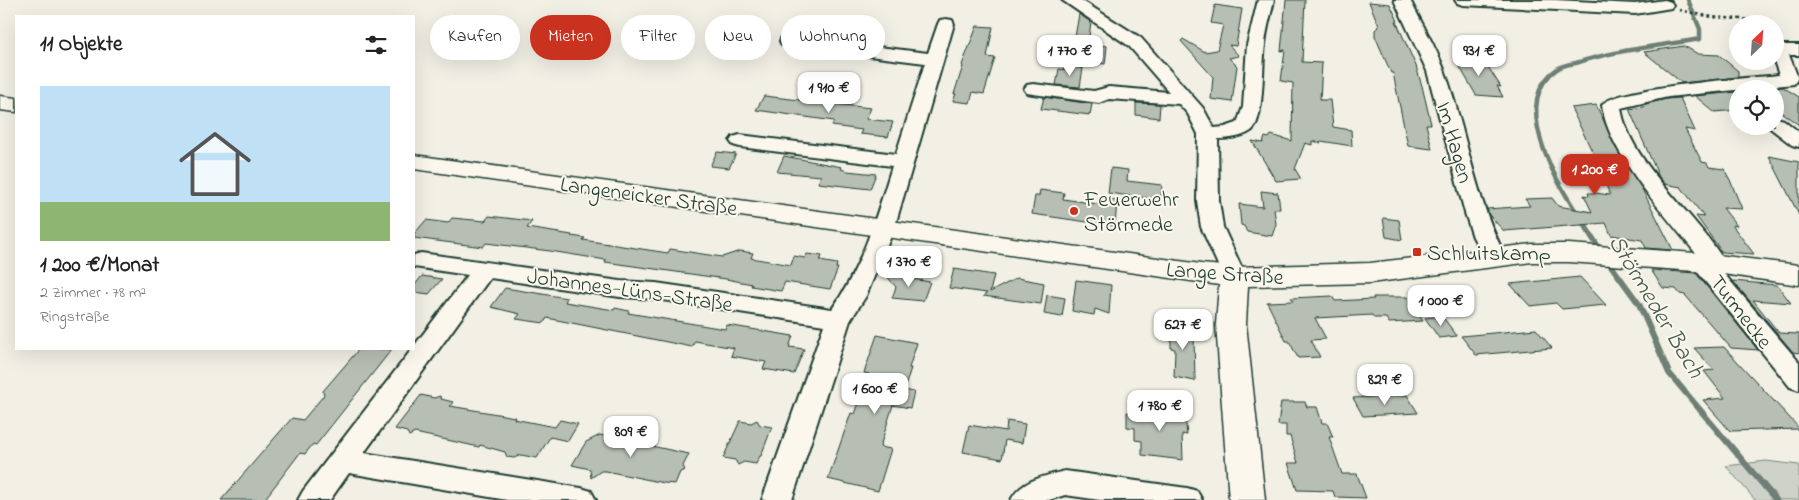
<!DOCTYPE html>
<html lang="de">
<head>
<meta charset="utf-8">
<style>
	body { margin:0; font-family:"Indie Flower",sans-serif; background:#f2f2f2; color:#222; height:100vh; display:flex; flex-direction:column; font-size:19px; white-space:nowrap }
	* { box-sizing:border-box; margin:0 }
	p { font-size:16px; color:#767676 }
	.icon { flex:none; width:28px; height:28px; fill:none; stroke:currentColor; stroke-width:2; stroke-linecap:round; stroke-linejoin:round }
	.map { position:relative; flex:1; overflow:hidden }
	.drawer { position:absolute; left:15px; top:15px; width:400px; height:335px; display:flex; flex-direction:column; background:#fff; border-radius:0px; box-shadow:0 5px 20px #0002 }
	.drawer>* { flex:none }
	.guide { position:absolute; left:430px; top:15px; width:475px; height:45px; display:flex; gap:10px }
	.needle { width:32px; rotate:25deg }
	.buttons { position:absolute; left:1729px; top:15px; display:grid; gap:10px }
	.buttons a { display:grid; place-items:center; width:55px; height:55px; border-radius:50%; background:#fff; box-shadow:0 5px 20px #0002; font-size:25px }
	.price { position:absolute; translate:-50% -42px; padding:0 11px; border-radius:10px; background:#fff; color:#222; font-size:16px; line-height:32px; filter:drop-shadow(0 1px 2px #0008) }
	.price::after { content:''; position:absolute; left:50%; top:30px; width:15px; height:11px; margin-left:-8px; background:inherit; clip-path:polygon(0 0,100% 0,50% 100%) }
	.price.active { background:#c8321e; color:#fff }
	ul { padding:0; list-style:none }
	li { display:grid; align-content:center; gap:10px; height:265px; padding:0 25px }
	li span { display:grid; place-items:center; height:155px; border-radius:0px; color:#555 }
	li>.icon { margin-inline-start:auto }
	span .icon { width:90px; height:90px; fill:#fffc; stroke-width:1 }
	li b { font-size:21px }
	h2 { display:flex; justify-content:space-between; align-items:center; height:60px; padding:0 25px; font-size:21px }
	.pill { padding:0 18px; border-radius:22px; background:#fff; box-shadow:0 5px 20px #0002; font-size:18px; line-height:45px }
	.pill.active { background:#c8321e; color:#fff }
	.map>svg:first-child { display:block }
	.green { fill:#cfd2c8; stroke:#77887e }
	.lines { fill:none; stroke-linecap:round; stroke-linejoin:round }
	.stream-far1 { stroke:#6e7f75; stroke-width:4.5 }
	.stream { stroke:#6e7f75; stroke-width:6 }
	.building { fill:#b7beb3; stroke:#1f3d34 }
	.minor-casing { stroke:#1f3d34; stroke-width:4 }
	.major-casing { stroke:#1f3d34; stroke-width:3 }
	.path { stroke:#1f3d34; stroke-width:2.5; stroke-dasharray:3 3; stroke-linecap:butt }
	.minor { fill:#fbf7ec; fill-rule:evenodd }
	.major { fill:#fbf7ec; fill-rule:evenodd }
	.poi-dot { fill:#c8321e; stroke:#fbf7ec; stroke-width:2 }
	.labels { text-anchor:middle; stroke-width:4; stroke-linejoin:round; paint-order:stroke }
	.street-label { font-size:22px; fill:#1f3d34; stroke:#fbf7ec }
	.poi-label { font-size:22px; fill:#1f3d34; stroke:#fbf7ec; text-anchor:start }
	.water-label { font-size:24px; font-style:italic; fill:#465e55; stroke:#fbf7ec }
</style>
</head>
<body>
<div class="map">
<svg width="1799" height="500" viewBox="0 0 1799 500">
	<rect width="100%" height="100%" fill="#f2f0e5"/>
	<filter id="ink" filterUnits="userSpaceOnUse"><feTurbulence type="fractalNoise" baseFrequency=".02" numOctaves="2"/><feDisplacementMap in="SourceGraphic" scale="10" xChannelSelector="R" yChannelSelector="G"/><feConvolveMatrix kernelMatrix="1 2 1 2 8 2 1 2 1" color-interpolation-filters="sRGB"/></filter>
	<g filter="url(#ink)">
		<path class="green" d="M1766 461 1799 465V500H1755L1726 466Z"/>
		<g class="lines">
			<path class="stream-far1" d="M1577 213C1554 178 1510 101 1557 69 1562 65 1570 64 1576 63 1616 50 1659 46 1700 39V29L1688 0"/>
			<g class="stream">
				<path d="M1576 212 1601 251"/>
				<path d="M1607 260 1639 304 1669 373 1776 500"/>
			</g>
		</g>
		<g class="building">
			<path d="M1286 0H1305L1302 62 1322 63 1320 100H1330L1333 127 1351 130 1352 146 1321 141V143L1312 141V145L1305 143 1295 169 1301 179 1276 181 1252 141 1263 143 1265 137 1269 138 1271 135 1292 141 1293 83 1281 81 1285 50 1281 51Z"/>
			<path d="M1369 2 1390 4 1398 21H1396L1416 66 1422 86 1431 124H1426L1432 149 1408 146 1393 73H1391L1375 36V30L1379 26Z"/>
			<path d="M1215 5 1242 9 1236 46 1229 45 1239 56 1229 58 1237 66 1232 102 1211 99 1213 77 1181 41 1183 39 1205 52 1217 50 1223 25 1211 23Z"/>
			<path d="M1079 14 1091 22 1088 44 1107 46 1105 64 1071 60Z"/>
			<path d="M977 26 993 27 987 57 995 58 984 94 973 92 970 103 953 101 956 94H954L963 66 962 65Z"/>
			<path d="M1684 46 1698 54 1719 55 1738 71V77L1682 83 1644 52Z"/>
			<path d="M1454 57 1483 59 1501 87 1497 86 1503 97 1476 95Z"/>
			<path d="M1068 67 1083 68 1080 87 1056 85 1059 69 1068 70Z"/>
			<path d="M1783 87 1799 97V125L1775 108V89H1766Z"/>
			<path d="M1738 92V110L1714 112 1695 96Z"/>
			<path d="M764 96 871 108 866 119 893 122 888 137 860 134 862 130 832 126 834 121 756 110Z"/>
			<path d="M1044 97 1092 104 1090 115 1041 109Z"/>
			<path d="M1680 98 1695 131 1685 129 1702 162 1707 163 1709 167 1724 169 1730 180 1742 209 1723 208 1737 226 1732 225 1754 254 1722 252 1696 216 1704 217 1681 187 1665 184 1659 177 1629 109 1644 107 1642 105 1666 99Z"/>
			<path d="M1136 103 1160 104 1159 118 1136 115Z"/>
			<path d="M1596 105 1603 119 1614 145 1642 189 1673 250 1646 248 1642 240 1611 235 1606 223 1504 231 1489 215 1487 209 1530 206 1525 199 1552 198 1558 206 1592 212 1584 195 1589 196 1588 193H1595L1610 195 1594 155 1571 108Z"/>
			<path d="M717 152 736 154 729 168 710 166Z"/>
			<path d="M784 156 842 167 841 169 847 171 876 174 870 189 818 183 821 176 777 172Z"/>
			<path d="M1769 156 1799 162V215Z"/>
			<path d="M1111 168 1128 170 1127 181 1162 185 1161 200 1108 193Z"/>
			<path d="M1040 190 1064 193 1063 199 1098 204 1099 198 1117 200 1115 226 1032 214 1035 196H1039Z"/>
			<path d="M1261 191 1278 193 1280 209H1274L1276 224 1272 236 1247 232 1244 226 1241 225 1239 204 1263 207Z"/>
			<path d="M489 216 532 221 527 228 572 235 571 236 585 238 583 240 655 251 668 253 670 249 722 257 740 251 753 253 751 258 791 265 794 256 805 258 807 254 822 256 820 261 837 264 836 268H838L830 289 785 282 781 291 751 286 752 284 726 279 605 262 606 260 550 251 486 243 483 247 414 238V234L426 220 448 223 452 218 485 221Z"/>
			<path d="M1383 218 1399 220 1402 240 1386 237Z"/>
			<path d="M954 269 994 275 990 292 1017 278 1044 283 1041 304 983 296 987 293 949 288Z"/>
			<path d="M1651 270 1696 273 1758 350 1731 348 1685 295 1680 294 1676 289 1663 288Z"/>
			<path d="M885 274 930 282 923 301 892 298 896 287Z"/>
			<path d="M422 276 442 279 429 294 414 292V286Z"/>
			<path d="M1580 277 1606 305 1562 309 1556 303 1530 306 1510 284Z"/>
			<path d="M1076 280 1111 285 1109 314 1095 309 1094 315 1072 311Z"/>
			<path d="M1733 281 1777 285 1791 303 1753 300 1779 333 1799 334V353L1793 352Z"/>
			<path d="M505 288 567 298 565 302 614 310 615 308 629 311 628 313 725 329 727 325 793 336 789 347 804 349 794 374 763 369 766 362 731 356 734 348 695 341 692 347 547 318 544 323 516 319 520 314 491 307Z"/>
			<path d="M1047 295 1065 298 1062 317 1044 314Z"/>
			<path d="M1332 296 1335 301 1374 299 1373 297H1407L1423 321 1389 323 1386 318H1374L1372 315 1315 318 1326 339 1311 340 1320 357 1298 358 1289 341H1286L1267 302 1293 301 1291 298Z"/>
			<path d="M1442 316 1457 336 1439 338 1425 318Z"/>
			<path d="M1171 322 1190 325V338H1194L1195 381 1174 377 1175 349 1171 348Z"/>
			<path d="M1536 329 1552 348 1476 355 1461 336Z"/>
			<path d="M877 335 917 343 909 368H911L904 390 914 392 910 408 893 405 880 447 891 449 878 491 828 479 851 413 855 414 869 374 864 373Z"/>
			<path d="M1724 347 1799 428V429L1730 431 1703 400 1725 398 1704 371 1714 370 1694 348Z"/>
			<path d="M359 349H392L316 445 313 444 305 454 300 453 264 500H221L292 418 303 420 324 395 323 391Z"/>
			<path d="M421 395 434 398 440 396 441 399 453 402 450 406 515 417 514 419 555 427 560 420 578 424 568 441 550 437 537 458 521 455 514 458 507 457 505 452 480 445 479 447 415 433 409 436 407 432 395 429Z"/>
			<path d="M1407 395 1418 413 1363 416 1353 398Z"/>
			<path d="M1281 402H1305L1307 407H1317L1322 423H1327L1333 437H1329L1342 474H1357L1366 498 1335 497 1333 491 1297 490 1288 463H1298L1290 436H1286V425H1278Z"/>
			<path d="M1158 404 1184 407 1187 435 1182 434 1183 460 1142 455V441L1135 440V428L1127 427V412L1158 415Z"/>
			<path d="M757 420 760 425 772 427 761 456H760L756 464 744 462 738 465 735 460 723 458 740 421 751 423Z"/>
			<path d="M1007 421 1025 424 1022 443 1005 440 1002 459 963 452 969 425 1006 431Z"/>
			<path d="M625 426 644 430 637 443 689 454 683 466 685 470 680 472 675 484 664 483 606 471H601L591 478 590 469 572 465 586 442 600 435 617 439Z"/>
		</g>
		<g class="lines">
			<g class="minor-casing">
				<g id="minor">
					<path d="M1062 0H1081L1141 38 1203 108 1214 128 1225 127 1237 123 1243 107 1247 45 1258 0H1274C1271 15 1266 30 1265 45 1262 62 1265 122 1251 131 1243 137 1228 139 1218 139L1219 201 1223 227 1246 277 1242 283 1234 285 1226 283 1201 227 1197 201 1198 134 1188 114 1179 104 1109 99 1099 103 1033 94 1027 93 1024 89 1027 85 1033 84 1094 91 1109 87 1169 92 1129 46Z"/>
					<path d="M1394 0H1410C1422 24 1436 47 1445 72 1467 133 1475 200 1506 257L1503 262 1495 265 1487 262 1473 237 1465 213 1427 71Z"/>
					<path d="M1455 0H1555L1635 4 1665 0 1671 2 1673 5 1671 8 1635 14 1463 5 1457 3Z"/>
					<path d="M946 19 952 20 954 24 894 229 866 296 850 321 792 500H762L824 325 656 299 620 297 490 278 364 453 581 488 591 491 596 500H507L349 473 330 500H298L303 491 412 349H414V346L468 275 414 267V255L421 253 620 281 656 283 832 309C862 267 877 215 892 166L740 147 733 145 730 141 733 137 740 135 896 154 925 63 788 46 782 45 780 41 782 37 788 36 928 53 938 24 940 20Z"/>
					<path d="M1781 45H1799V55H1789L1798 78 1794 84 1668 97 1621 108C1629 162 1693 211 1721 256L1720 269 1799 362V390L1790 387 1700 275 1696 270 1699 257C1668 218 1608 154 1602 105 1614 87 1751 78 1779 75L1774 61 1775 46Z"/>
					<path d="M1777 118 1784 120 1799 132V147L1792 145 1770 128 1769 126H1775V119Z"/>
					<path d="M1065 471 1187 488 1197 491 1202 500H1100L1065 495 1049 500H1011C1021 480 1045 476 1065 471Z"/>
				</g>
			</g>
			<g class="major-casing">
				<g id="major">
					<path d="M0 96 16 98V112L0 110Z"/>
					<path d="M414 155 1201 264 1234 267 1370 263 1532 244H1569L1709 254 1799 265V285L1709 272 1569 262H1532L1370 283 1248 286 1246 324 1265 500H1229L1216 324 1219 285 414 169Z"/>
				</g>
			</g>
			<path class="path" d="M1679 10 1712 17 1754 20 1757 24"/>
			<use href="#minor" class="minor"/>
			<use href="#major" class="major"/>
		</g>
	</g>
	<g class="poi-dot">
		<circle cx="1074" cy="211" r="5"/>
		<rect x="1412" y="247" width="10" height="10" rx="2.5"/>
	</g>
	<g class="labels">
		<g class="street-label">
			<text transform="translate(1456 142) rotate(74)" y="8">Im Hagen</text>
			<text transform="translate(649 195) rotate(8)" y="8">Langeneicker Straße</text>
			<text transform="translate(1225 272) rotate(4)" y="8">Lange Straße</text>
			<text transform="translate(630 289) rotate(8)" y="8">Johannes-Lüns-Straße</text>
			<text transform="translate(1742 311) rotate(52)" y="8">Turmecke</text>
		</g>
		<g class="poi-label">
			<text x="1084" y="206">Feuerwehr<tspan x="1084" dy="25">Störmede</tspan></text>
			<text x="1427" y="260">Schluitskamp</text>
		</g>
		<g class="water-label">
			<text transform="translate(1657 306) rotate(59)" y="8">Störmeder Bach</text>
		</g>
	</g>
</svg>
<div class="buttons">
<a><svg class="needle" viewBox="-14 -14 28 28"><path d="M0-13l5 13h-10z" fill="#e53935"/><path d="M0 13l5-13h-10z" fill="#767676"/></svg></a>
<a><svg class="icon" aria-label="locate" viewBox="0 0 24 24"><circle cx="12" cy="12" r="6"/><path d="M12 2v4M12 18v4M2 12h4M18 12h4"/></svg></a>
</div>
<b class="price" style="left:1070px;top:77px">1 770 €</b>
<b class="price" style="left:1479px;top:77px">931 €</b>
<b class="price" style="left:829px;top:114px">1 910 €</b>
<b class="price active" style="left:1595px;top:196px">1 200 €</b>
<b class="price" style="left:909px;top:288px">1 370 €</b>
<b class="price" style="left:1441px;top:327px">1 000 €</b>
<b class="price" style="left:1183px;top:351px">627 €</b>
<b class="price" style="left:1385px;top:406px">829 €</b>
<b class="price" style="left:875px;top:415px">1 600 €</b>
<b class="price" style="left:1160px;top:432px">1 780 €</b>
<b class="price" style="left:631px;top:458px">809 €</b>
<div class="guide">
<a class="pill">Kaufen</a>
<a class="pill active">Mieten</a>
<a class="pill">Filter</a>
<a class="pill">Neu</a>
<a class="pill">Wohnung</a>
</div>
<section class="drawer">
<h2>11 Objekte<svg class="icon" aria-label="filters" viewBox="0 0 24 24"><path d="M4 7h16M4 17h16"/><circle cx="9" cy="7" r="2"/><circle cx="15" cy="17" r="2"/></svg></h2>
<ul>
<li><span style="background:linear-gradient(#bfe0f5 75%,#8fb573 0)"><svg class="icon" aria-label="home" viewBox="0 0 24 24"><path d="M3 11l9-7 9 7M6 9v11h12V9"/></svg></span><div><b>1 200 €/Monat</b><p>2 Zimmer · 78 m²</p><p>Ringstraße</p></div></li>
</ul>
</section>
</div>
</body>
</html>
